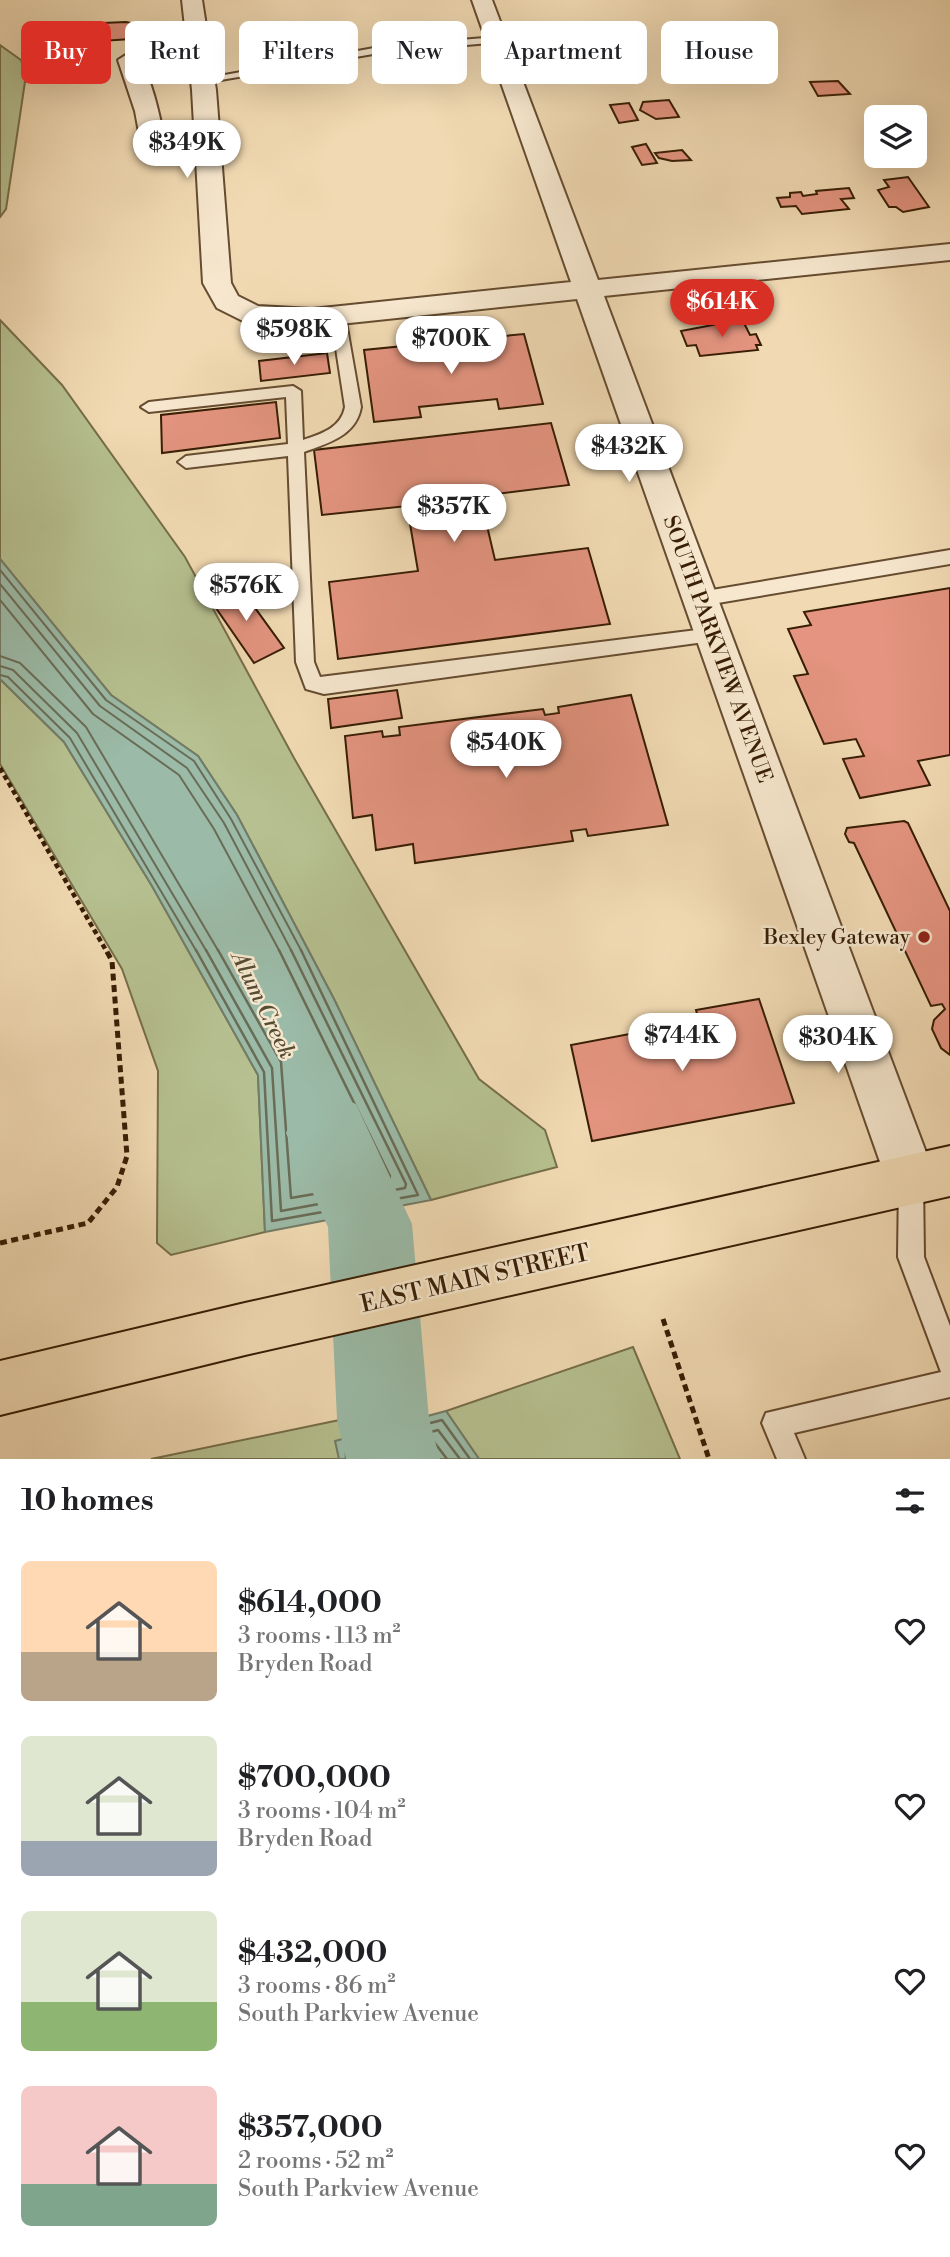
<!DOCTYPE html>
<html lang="en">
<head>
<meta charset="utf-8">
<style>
	body { margin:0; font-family:"Libre Bodoni",serif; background:#f6f6f6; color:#202124; height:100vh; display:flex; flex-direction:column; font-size:26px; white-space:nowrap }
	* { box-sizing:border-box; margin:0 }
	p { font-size:23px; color:#757577 }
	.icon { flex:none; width:38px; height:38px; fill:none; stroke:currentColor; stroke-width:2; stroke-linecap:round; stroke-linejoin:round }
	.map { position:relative; height:1459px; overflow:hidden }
	.panel { display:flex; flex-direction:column; background:#fff; flex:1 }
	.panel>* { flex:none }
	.hud { position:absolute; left:21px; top:21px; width:908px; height:63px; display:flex; gap:14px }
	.fabs { position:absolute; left:864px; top:105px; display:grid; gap:14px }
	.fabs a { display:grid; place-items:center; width:63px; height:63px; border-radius:10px; background:#fff; box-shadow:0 7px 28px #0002; font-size:35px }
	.price { position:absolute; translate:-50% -60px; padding:0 16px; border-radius:24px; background:#fff; color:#222; font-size:23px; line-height:46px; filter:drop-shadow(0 2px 4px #0008) }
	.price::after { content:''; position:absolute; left:50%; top:42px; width:21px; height:16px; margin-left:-10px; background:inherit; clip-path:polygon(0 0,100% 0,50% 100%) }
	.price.active { background:#d93025; color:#fff }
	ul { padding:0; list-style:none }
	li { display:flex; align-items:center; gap:21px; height:175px; padding:0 21px }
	li span { display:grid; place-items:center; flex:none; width:196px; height:140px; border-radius:10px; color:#555 }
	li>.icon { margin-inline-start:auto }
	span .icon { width:84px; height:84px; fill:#fffc; stroke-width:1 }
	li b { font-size:30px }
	h2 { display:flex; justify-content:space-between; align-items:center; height:84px; padding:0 21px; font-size:30px }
	.tag { padding:0 24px; border-radius:10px; background:#fff; box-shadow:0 7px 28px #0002; font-size:24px; line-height:63px }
	.tag.active { background:#d93025; color:#fff }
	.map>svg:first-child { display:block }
	.green { fill:#b6c090; stroke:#766e4a; stroke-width:2 }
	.water { fill:#9bbba8; stroke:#737c66; stroke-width:2 }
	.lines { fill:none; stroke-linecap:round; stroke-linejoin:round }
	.shore-far1 { stroke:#696c56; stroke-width:2 }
	.shore { stroke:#696c56; stroke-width:2.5 }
	.river { fill:#9bbba8; fill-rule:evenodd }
	.building { fill:#e49480; stroke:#371d04; stroke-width:2 }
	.service-casing { stroke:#664c30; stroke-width:4 }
	.minor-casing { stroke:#664c30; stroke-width:4 }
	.primary-casing { stroke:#371d04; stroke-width:4 }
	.path-far1 { stroke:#371d04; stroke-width:4.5; stroke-dasharray:5 3.5; stroke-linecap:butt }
	.path { stroke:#371d04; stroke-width:5; stroke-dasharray:7 4.5; stroke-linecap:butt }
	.service { fill:#f6e7ce; fill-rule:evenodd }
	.minor { fill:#f6e7ce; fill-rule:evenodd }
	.primary { fill:#f1dab3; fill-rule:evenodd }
	.poi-dot { fill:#8f2418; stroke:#f6e7ce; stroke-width:2.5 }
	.labels { text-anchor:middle; stroke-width:5; stroke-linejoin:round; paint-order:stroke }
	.street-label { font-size:21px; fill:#371d04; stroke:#f6e7ce }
	.poi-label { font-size:21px; fill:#371d04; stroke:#f6e7ce; text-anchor:end }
	.water-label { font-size:23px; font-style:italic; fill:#554c35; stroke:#f6e7ce }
	.near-street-label { font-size:24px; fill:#371d04; stroke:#f6e7ce }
</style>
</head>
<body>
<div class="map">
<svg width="950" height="1459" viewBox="0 0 950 1459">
	<rect width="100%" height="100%" fill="#f1dab3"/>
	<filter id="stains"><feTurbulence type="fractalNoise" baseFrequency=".00286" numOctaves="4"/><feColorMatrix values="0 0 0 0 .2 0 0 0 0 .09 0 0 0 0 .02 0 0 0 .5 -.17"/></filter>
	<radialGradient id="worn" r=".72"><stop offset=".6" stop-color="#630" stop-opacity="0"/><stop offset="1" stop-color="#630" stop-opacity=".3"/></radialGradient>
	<g class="green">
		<path d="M0 45 21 60 26 75 6 209 0 217Z"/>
		<path d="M0 320 62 385 185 557 294 758 479 1079 545 1130 557 1167 431 1200 334 999 237 815 198 756 111 695 0 559Z"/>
		<path d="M0 679 64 742 152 886 258 1075 265 1232 171 1255 157 1243 158 1071 122 969 0 764Z"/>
		<path d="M633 1347 680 1459H479L446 1411Z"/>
		<path d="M383 1411 393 1459H151Z"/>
	</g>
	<g class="water">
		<path d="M0 559 111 695 198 756 237 815 334 999 431 1200 265 1232 258 1075 152 886 64 742 0 679Z"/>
		<path d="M446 1411 479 1459H339L335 1441Z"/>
	</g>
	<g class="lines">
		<g class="shore-far1">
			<path d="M0 570 106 700 194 761 231 819 302 952"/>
			<path d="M0 584 100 706 187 768 224 823 292 952"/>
			<path d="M0 600 93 714 179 775 214 829 280 952"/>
			<path d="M0 656 20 663 86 727 219 952"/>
			<path d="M0 666 13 670 77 733 207 952"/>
			<path d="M0 675 8 677 70 738 197 952"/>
		</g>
		<g class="shore">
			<path d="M196 950 264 1072 272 1221 418 1195 301 950"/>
			<path d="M206 950 272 1068 281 1211 405 1188 406 1184 291 950"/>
			<path d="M218 950 281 1062 291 1198 389 1181 390 1176 279 950"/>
			<path d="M346 1459V1445L442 1420 470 1459"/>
			<path d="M354 1459 357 1452 438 1430 460 1459"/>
			<path d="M370 1459 434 1442 447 1459"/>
		</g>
		<path class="river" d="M327 1092 356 1104 412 1224 429 1419 440 1459H346L337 1419 328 1227 286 1133 298 1104Z"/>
	</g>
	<g class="building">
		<path d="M126 22 131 23 130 31 146 32V38L102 41 103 23Z"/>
		<path d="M838 81 850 94 818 96 810 82Z"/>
		<path d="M669 100 679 117 656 119 640 110 643 102Z"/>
		<path d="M629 103 638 120 619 123 610 105Z"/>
		<path d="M646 144 657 163 642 165 632 147Z"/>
		<path d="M682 150 691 160 672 161 659 158 655 153Z"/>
		<path d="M908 177 929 207 903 212 896 207H889L878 190 889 187 884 180Z"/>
		<path d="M849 188 854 198 841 199 849 209 802 214 796 206 781 207 777 198 790 197V193L801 192 803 196 817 194 816 191Z"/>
		<path d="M739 320 743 321 750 335 756 334 761 345H756L758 350 700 356 696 345 687 346 681 331Z"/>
		<path d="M524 334 543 404 499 409 497 399 419 407 421 417 374 422 364 350Z"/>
		<path d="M327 353 330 373 261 381 259 361Z"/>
		<path d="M276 402 280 438 162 453 161 415Z"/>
		<path d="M551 423 569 485 480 496 495 560 588 548 610 624 338 659 329 582 418 571 407 506 322 515 314 450Z"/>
		<path d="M237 583 284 648 254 663 209 598Z"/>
		<path d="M950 588V755L918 761 930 785 860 798 843 759 864 756 856 739 824 744 794 676 808 674 788 629 811 625 804 612Z"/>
		<path d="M397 690 402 718 331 728 328 699Z"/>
		<path d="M631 695 668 825 588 836 586 829 571 831 573 841 415 863 413 844 376 850 372 815 353 818 345 736 382 731 383 737 400 735 399 727 543 709 545 715 559 713 558 707Z"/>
		<path d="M904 821 908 823 950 911V1055L941 1048 932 1029 934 1020 945 1009 942 1004 931 1006 854 843 849 842 845 834 847 828Z"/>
		<path d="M759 999 794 1103 592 1141 571 1045 699 1021 696 1010Z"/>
	</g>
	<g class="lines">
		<g class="service-casing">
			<g id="service">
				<path d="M497 37 502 40 501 42 385 52 203 83 197 80 385 46Z"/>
				<path d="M338 311 345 316 361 407C356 436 328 443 304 452L314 662 320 677 713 628 719 630 722 635 719 640 324 694 306 689 296 662 288 456 186 468 178 462 186 456 288 444 286 397 149 412 141 407 149 402 293 386 301 391 303 440C321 434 341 428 345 407L331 316Z"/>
				<path d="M950 550V564L700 606 691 599 700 592Z"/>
				<path d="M911 1168 920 1171 923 1180 924 1257 950 1326V1397L794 1433 805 1459H777L762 1423 766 1413 941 1372 898 1257 899 1180 902 1171Z"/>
			</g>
		</g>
		<g class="minor-casing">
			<g id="minor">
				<path d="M182 0H202L216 90 231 283 238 296 258 306 312 309 571 282 472 0H492L598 280 950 244V260L604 296 936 1179 928 1196 911 1204 894 1196 886 1179 577 299 312 327 243 321 217 308 203 283 192 90Z"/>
				<path d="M129 53C151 59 163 132 167 154L164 159H146L143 154 135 111 118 60Z"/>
			</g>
		</g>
		<g class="primary-casing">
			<path id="primary" d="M950 1146V1196L245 1355 0 1415V1361L245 1303Z"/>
		</g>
		<path class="path-far1" d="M0 768 107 952"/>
		<g class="path">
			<path d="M0 1243 88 1223 117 1187 127 1156 112 961 106 950"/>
			<path d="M663 1319 709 1459"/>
		</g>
		<use href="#service" class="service"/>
		<use href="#minor" class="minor"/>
		<use href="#primary" class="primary"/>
	</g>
	<circle class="poi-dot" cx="924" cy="937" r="7"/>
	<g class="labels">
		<g class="street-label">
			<text transform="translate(718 649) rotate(70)" y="7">SOUTH PARKVIEW AVENUE</text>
		</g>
		<g class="poi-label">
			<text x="910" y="944">Bexley Gateway</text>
		</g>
		<g class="water-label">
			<text transform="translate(264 1005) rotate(64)" y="8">Alum Creek</text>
		</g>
		<g class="near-street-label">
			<text transform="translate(475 1278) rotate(-13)" y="8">EAST MAIN STREET</text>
		</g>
	</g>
	<rect width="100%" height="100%" filter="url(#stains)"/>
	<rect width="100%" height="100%" fill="url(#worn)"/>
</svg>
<div class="fabs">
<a><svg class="icon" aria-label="layers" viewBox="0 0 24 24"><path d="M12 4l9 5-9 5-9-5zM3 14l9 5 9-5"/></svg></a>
</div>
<b class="price" style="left:187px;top:180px">$349K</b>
<b class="price active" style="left:722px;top:339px">$614K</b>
<b class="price" style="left:294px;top:367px">$598K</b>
<b class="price" style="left:451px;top:376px">$700K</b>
<b class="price" style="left:629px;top:484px">$432K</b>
<b class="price" style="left:454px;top:544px">$357K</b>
<b class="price" style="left:246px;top:623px">$576K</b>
<b class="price" style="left:506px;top:780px">$540K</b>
<b class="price" style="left:682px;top:1073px">$744K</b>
<b class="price" style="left:838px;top:1075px">$304K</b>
<div class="hud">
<a class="tag active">Buy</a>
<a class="tag">Rent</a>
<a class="tag">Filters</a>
<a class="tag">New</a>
<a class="tag">Apartment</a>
<a class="tag">House</a>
</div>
</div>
<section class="panel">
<h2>10 homes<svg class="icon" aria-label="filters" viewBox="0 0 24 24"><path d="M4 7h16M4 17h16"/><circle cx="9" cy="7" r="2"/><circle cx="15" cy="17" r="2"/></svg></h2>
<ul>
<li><span style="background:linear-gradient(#ffd9b3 65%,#b9a48a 0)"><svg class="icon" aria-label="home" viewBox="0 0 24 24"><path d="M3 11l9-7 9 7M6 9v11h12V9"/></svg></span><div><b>$614,000</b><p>3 rooms · 113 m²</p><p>Bryden Road</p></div><svg class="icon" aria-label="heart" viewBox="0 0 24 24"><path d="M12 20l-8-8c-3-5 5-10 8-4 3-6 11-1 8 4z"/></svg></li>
<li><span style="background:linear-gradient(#dfe7d0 75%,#9aa5b1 0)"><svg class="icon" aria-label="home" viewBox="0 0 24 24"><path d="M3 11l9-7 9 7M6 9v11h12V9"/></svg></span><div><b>$700,000</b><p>3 rooms · 104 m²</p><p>Bryden Road</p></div><svg class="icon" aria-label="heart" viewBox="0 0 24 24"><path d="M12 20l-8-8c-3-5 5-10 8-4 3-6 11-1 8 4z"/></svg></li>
<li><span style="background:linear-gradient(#dfe7d0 65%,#8fb573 0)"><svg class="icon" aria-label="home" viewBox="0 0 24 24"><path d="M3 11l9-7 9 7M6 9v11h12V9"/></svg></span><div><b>$432,000</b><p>3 rooms · 86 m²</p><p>South Parkview Avenue</p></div><svg class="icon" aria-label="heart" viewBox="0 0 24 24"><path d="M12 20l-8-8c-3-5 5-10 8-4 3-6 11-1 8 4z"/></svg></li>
<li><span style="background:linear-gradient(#f6c9c9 70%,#7fa58c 0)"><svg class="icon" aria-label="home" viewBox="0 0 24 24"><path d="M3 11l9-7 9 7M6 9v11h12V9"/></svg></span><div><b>$357,000</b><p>2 rooms · 52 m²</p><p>South Parkview Avenue</p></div><svg class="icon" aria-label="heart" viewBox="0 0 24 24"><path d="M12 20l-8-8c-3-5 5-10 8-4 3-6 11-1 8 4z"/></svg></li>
</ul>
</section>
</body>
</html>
